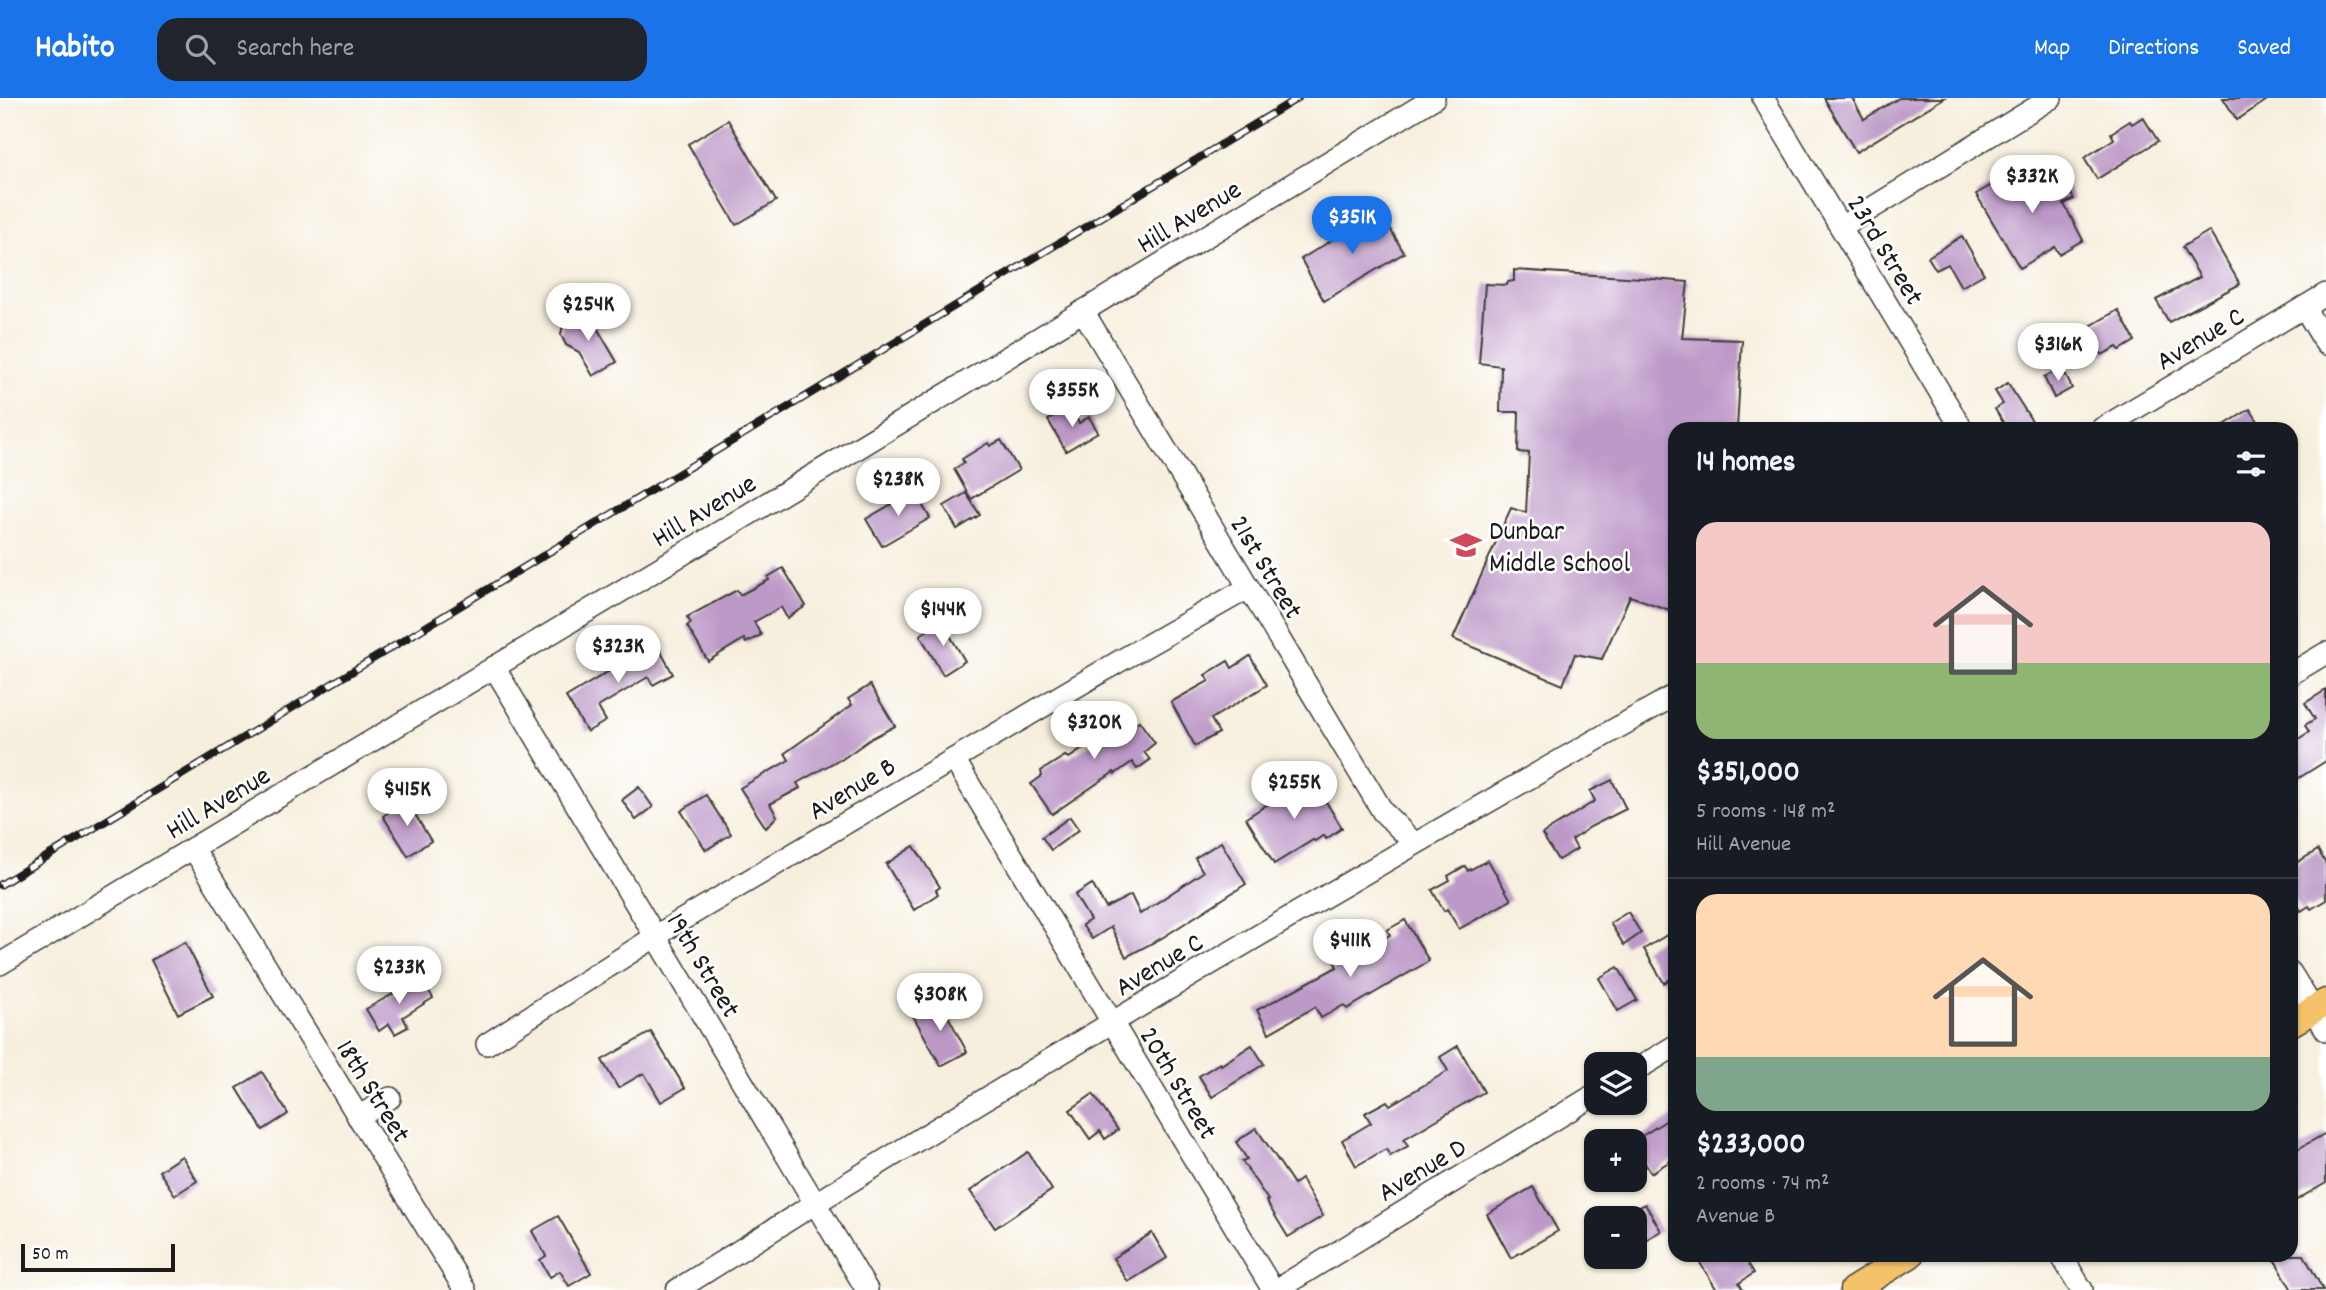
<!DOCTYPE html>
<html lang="en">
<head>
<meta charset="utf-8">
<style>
	body { margin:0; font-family:Dekko,sans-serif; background:#20242c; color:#f1f3f6; height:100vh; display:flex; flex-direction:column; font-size:26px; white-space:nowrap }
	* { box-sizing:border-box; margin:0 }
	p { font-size:23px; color:#9ea1a6 }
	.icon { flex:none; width:38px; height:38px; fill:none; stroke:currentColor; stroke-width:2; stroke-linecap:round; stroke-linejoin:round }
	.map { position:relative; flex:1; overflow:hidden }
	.drawer { position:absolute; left:1668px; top:324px; width:630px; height:840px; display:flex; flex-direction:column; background:#171b24; border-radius:21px; box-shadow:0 2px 5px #0004 }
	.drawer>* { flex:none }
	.fabs { position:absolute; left:1584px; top:954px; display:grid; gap:14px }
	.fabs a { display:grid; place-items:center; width:63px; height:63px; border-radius:14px; background:#171b24; box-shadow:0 2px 5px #0004; font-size:35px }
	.scale { position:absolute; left:21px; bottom:18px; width:154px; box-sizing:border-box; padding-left:7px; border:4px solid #1c1c1c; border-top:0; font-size:19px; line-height:24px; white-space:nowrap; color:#1c1c1c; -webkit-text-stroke:5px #fff; paint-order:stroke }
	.price { position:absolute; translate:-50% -60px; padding:0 16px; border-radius:24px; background:#fff; color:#222; font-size:23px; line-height:46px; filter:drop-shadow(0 2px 4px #0008) }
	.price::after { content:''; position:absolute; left:50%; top:42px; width:21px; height:16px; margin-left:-10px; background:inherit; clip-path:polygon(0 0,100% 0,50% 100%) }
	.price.current { background:#1a73e8; color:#fff }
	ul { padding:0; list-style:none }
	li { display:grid; align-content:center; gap:14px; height:371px; padding:0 28px }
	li+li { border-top:2px solid #363941 }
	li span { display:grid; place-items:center; height:217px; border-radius:21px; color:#555 }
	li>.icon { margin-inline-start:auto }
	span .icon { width:126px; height:126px; fill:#fffc; stroke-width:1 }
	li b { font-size:30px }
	h2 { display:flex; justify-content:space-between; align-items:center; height:84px; padding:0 28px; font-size:30px }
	header { display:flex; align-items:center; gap:42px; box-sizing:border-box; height:98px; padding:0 35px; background:#1a73e8; color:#fff }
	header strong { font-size:33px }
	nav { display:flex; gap:38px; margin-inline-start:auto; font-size:24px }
	.search { width:490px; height:63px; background:#20242c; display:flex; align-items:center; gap:18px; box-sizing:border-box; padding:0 24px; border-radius:21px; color:#9ea1a6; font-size:26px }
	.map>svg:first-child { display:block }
	.building { fill:#bd99c8 }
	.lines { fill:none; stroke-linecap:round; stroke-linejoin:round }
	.minor-casing { stroke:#3d3c39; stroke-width:24 }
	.major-casing { stroke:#3d3c39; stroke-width:29 }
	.minor { stroke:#fff; stroke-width:21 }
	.major { stroke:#f4c26a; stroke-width:26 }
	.rail-casing { stroke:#1c1c1c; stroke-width:8 }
	.rail { stroke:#fff; stroke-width:5; stroke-dasharray:16; stroke-linecap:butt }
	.labels { text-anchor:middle; stroke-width:5; stroke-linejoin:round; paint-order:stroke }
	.street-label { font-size:28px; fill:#1c1c1c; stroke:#fff }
	.poi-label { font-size:28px; fill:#1c1c1c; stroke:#fff; text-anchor:start }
</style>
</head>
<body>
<header>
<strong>Habito</strong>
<div class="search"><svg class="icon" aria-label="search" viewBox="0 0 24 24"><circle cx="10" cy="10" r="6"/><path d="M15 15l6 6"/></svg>Search here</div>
<nav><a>Map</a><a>Directions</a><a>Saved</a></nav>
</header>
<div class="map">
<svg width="2326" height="1192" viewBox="0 0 2326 1192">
	<rect width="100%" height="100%" fill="#fff"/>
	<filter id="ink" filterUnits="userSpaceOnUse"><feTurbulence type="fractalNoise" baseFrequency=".0143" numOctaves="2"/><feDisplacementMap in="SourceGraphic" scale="14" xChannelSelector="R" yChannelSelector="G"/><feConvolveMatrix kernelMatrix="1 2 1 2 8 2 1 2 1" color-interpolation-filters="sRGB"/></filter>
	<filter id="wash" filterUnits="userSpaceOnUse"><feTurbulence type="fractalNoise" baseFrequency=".00686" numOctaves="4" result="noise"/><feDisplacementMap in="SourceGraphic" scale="28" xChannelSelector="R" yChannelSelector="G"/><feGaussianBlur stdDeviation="1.57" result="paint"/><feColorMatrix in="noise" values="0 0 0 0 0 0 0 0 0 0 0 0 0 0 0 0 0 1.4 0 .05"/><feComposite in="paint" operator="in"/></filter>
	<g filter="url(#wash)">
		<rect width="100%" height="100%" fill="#f7efde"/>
		<g id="blocks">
			<g class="building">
				<path d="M1824 0H1852L1864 21 1899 0H1944L1856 54Z"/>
				<path d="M2223 0H2270L2237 22Z"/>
				<path d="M2143 19 2158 43 2097 81 2084 60 2114 41 2111 35 2130 23 2132 26Z"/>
				<path d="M728 22 776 103 736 127 688 46Z"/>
				<path d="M2050 66 2059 83 2063 81 2074 101 2064 106 2083 142 2059 156 2055 149 2020 170 1976 96 2002 81 2006 88Z"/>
				<path d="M1380 113 1404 155 1324 203 1301 161Z"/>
				<path d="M2209 133 2240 186 2169 224 2156 202 2200 179 2182 149Z"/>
				<path d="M1962 138 1984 176 1961 189 1948 166 1936 172 1928 159Z"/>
				<path d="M1514 172 1642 180 1688 184 1682 240 1742 242 1737 331H1675V514L1630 498 1602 561 1575 556 1563 587 1453 541 1511 410 1526 415 1529 355 1518 354 1519 314H1500L1501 268 1479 265 1485 186 1507 187 1508 184 1514 183Z"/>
				<path d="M2118 212 2135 243 2120 252 2117 249 2102 257 2087 230Z"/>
				<path d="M577 216 589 219 593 223 617 264 593 278 579 254 566 247 561 237 563 226 571 218Z"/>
				<path d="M2062 270 2072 290 2054 300 2044 279Z"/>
				<path d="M2008 285 2016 298 2037 331H2019L2017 329 2007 331 1995 311 2003 306 1995 293Z"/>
				<path d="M1070 309 1079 325 1089 319 1098 334 1066 353 1048 322Z"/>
				<path d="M2250 311 2263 331H2218Z"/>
				<path d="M1001 342 1019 372 971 401 954 371 964 365 962 361 988 345 990 348Z"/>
				<path d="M914 393 930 420 882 448 866 421Z"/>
				<path d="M966 395 980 417 957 431 944 408Z"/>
				<path d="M783 470 806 508 787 520 781 509 754 524 761 537 746 545 744 541 708 563 687 528 691 525 687 519 737 492 740 497 769 482 768 479Z"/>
				<path d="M942 524 965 563 943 577 920 537Z"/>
				<path d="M656 545 673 576 653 587 648 579 598 609 606 623 587 634 566 599Z"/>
				<path d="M1250 558 1267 587 1211 621 1219 635 1195 648 1171 604 1209 583 1205 577 1228 563 1232 570Z"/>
				<path d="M870 587 895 628 872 640 841 662 840 661 797 685 800 690 770 706 777 718 766 730 740 690 789 662 785 655 852 607 848 601Z"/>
				<path d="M2326 592V663L2291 685V646L2309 634 2305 627 2315 621 2305 605Z"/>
				<path d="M1103 615 1110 624 1117 618 1127 632 1139 623 1155 645 1144 654 1150 662 1137 671 1132 664 1115 676 1114 674 1052 716 1031 686 1042 678 1041 673 1065 658 1069 660 1093 644 1082 630Z"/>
				<path d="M1311 679 1342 730 1326 741 1324 737 1315 743 1313 742 1274 766 1246 720Z"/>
				<path d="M1612 682 1626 711 1590 729 1572 742 1577 751 1558 762 1542 736 1595 703 1590 693Z"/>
				<path d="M639 689 653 709 636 722 622 702Z"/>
				<path d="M706 697 731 736 706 752 681 713Z"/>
				<path d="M407 703 431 743 408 758 383 718Z"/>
				<path d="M1070 719 1079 732 1051 752 1042 739Z"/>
				<path d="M1221 744 1246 786 1162 840 1126 859 1111 829 1092 841 1082 827 1090 822 1075 797 1092 786 1106 810 1131 797 1140 816 1203 774 1195 760Z"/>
				<path d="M914 748 940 789 936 792 938 796 914 812 886 766Z"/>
				<path d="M2318 752 2326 766V802L2311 811 2309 808 2301 813 2291 796V768Z"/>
				<path d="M1488 762 1511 802 1459 831 1447 811 1444 813 1432 792 1450 782 1448 778 1465 768 1468 773Z"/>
				<path d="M1628 814 1641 835 1624 847 1610 825Z"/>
				<path d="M1405 822 1429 863 1347 911 1344 907 1321 920 1315 909 1269 935 1257 912 1337 869 1333 861 1356 849 1359 855 1390 837 1387 832Z"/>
				<path d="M1675 832V878L1664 885 1644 851Z"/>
				<path d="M185 844 213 898 178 916 151 862Z"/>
				<path d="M1618 869 1637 902 1618 913 1599 880Z"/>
				<path d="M421 880 433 900 403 919 408 929 395 936 389 926 379 933 366 911Z"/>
				<path d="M939 901 967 954 941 968 912 916Z"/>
				<path d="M651 934 685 990 661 1004 644 975 618 990 602 962Z"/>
				<path d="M1252 947 1264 966 1212 999 1199 978 1220 965 1221 967Z"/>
				<path d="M1458 948 1484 994 1404 1041 1408 1048 1390 1058 1386 1051 1356 1068 1342 1042 1371 1025 1365 1015 1387 1003 1390 1007 1448 973 1440 959Z"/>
				<path d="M262 974 288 1016 263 1032 237 990Z"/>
				<path d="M1093 996 1118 1032 1105 1041 1100 1033 1090 1041 1070 1012Z"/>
				<path d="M1675 1017V1060L1651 1075 1634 1048V1043Z"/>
				<path d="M1256 1030 1294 1086 1301 1081 1323 1118 1288 1139 1266 1103 1268 1102 1242 1063 1247 1061 1236 1044Z"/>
				<path d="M2326 1035V1085L2291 1105V1055Z"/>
				<path d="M1028 1054 1052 1092 995 1130 970 1093Z"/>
				<path d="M182 1058 197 1083 175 1097 159 1073Z"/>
				<path d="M1533 1089 1558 1133 1511 1160 1487 1116Z"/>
				<path d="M1645 1106 1661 1133 1640 1145 1634 1135V1112Z"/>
				<path d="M558 1118 591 1175 569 1188 560 1173 550 1179 540 1162 546 1158 532 1133Z"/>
				<path d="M1152 1135 1167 1160 1128 1184 1113 1160Z"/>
				<path d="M1695 1157H1743L1754 1175 1739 1185 1743 1192H1717Z"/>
				<path d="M2272 1157H2304L2323 1192H2292Z"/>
			</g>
		</g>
	</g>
	<g filter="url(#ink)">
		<use href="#blocks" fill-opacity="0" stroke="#3d3c39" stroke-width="2"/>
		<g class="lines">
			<g class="minor-casing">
				<g id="minor">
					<path d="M1763 0 1962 331"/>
					<path d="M1841 129 2051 0"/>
					<path d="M2304 209 2326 246"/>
					<path d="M1083 213 1383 714 1414 745"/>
					<path d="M2101 331 2326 196"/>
					<path d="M494 569 867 1192"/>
					<path d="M2291 576 2326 555"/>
					<path d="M954 661 1273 1192"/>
					<path d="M193 750 465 1192"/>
					<path d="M0 866 723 432 1434 0"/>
					<path d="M2291 875 2326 932"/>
					<path d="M487 946 675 826 1118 564 1248 490"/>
					<path d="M1634 973 1675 948"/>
					<path d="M358 1019 390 1000"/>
					<path d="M2061 1157 2082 1192"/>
					<path d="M677 1192C1004 985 1338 788 1675 597"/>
					<path d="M1276 1192 1596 996"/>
				</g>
			</g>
			<g class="major-casing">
				<g id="major">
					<path d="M2291 925 2326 904"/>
					<path d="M1853 1192 1910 1157"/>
				</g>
			</g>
			<use href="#minor" class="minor"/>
			<use href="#major" class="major"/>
			<g class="rail-casing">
				<path id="rail" d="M0 787 1298 0"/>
			</g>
			<use href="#rail" class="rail"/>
		</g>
	</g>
	<defs>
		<g id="school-bare" transform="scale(2.415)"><path d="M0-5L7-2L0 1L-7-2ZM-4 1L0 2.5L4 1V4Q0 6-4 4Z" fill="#d1495b" stroke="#fff" stroke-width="2.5" paint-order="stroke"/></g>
	</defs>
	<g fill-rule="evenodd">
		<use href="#school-bare" x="1466" y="447"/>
	</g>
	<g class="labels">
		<g class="street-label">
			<text transform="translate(1188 117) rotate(-31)" y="10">Hill Avenue</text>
			<text transform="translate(1887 151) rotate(59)" y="10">23rd Street</text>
			<text transform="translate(2199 239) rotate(-31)" y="10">Avenue C</text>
			<text transform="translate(703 411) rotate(-31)" y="10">Hill Avenue</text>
			<text transform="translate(1268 468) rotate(59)" y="10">21st Street</text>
			<text transform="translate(851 689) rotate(-31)" y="10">Avenue B</text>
			<text transform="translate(217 703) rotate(-31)" y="10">Hill Avenue</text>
			<text transform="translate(1158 865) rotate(-31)" y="10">Avenue C</text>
			<text transform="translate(705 866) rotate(59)" y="10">19th Street</text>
			<text transform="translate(1180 984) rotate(59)" y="10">20th Street</text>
			<text transform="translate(375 992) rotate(58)" y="10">18th Street</text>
			<text transform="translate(1421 1070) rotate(-31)" y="10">Avenue D</text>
		</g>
		<g class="poi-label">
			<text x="1489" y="441">Dunbar<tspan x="1489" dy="32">Middle School</tspan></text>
		</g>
	</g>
</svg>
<div class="fabs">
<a><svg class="icon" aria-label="layers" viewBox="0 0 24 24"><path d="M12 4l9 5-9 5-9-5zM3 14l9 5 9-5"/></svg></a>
<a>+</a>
<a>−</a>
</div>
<div class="scale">50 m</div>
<b class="price" style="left:2032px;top:117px">$332K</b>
<b class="price current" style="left:1352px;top:158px">$351K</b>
<b class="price" style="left:588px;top:245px">$254K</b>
<b class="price" style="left:2058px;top:285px">$316K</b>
<b class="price" style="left:1072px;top:331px">$355K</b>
<b class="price" style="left:898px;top:420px">$238K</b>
<b class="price" style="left:943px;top:550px">$144K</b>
<b class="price" style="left:618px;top:587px">$323K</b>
<b class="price" style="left:1094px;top:663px">$320K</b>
<b class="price" style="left:1294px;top:723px">$255K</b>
<b class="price" style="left:407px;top:730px">$415K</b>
<b class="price" style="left:1350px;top:881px">$411K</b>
<b class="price" style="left:399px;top:908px">$233K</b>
<b class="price" style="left:940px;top:935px">$308K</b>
<section class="drawer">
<h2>14 homes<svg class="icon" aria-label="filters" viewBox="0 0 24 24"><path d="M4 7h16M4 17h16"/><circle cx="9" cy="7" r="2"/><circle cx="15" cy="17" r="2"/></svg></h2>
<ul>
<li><span style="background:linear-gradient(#f6c9c9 65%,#8fb573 0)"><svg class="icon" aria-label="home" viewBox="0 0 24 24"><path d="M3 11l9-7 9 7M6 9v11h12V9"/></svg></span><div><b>$351,000</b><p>5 rooms · 148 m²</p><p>Hill Avenue</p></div></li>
<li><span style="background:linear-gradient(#ffd9b3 75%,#7fa58c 0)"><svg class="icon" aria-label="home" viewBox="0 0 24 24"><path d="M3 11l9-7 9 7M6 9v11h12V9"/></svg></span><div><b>$233,000</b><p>2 rooms · 74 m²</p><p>Avenue B</p></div></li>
</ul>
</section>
</div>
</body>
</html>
